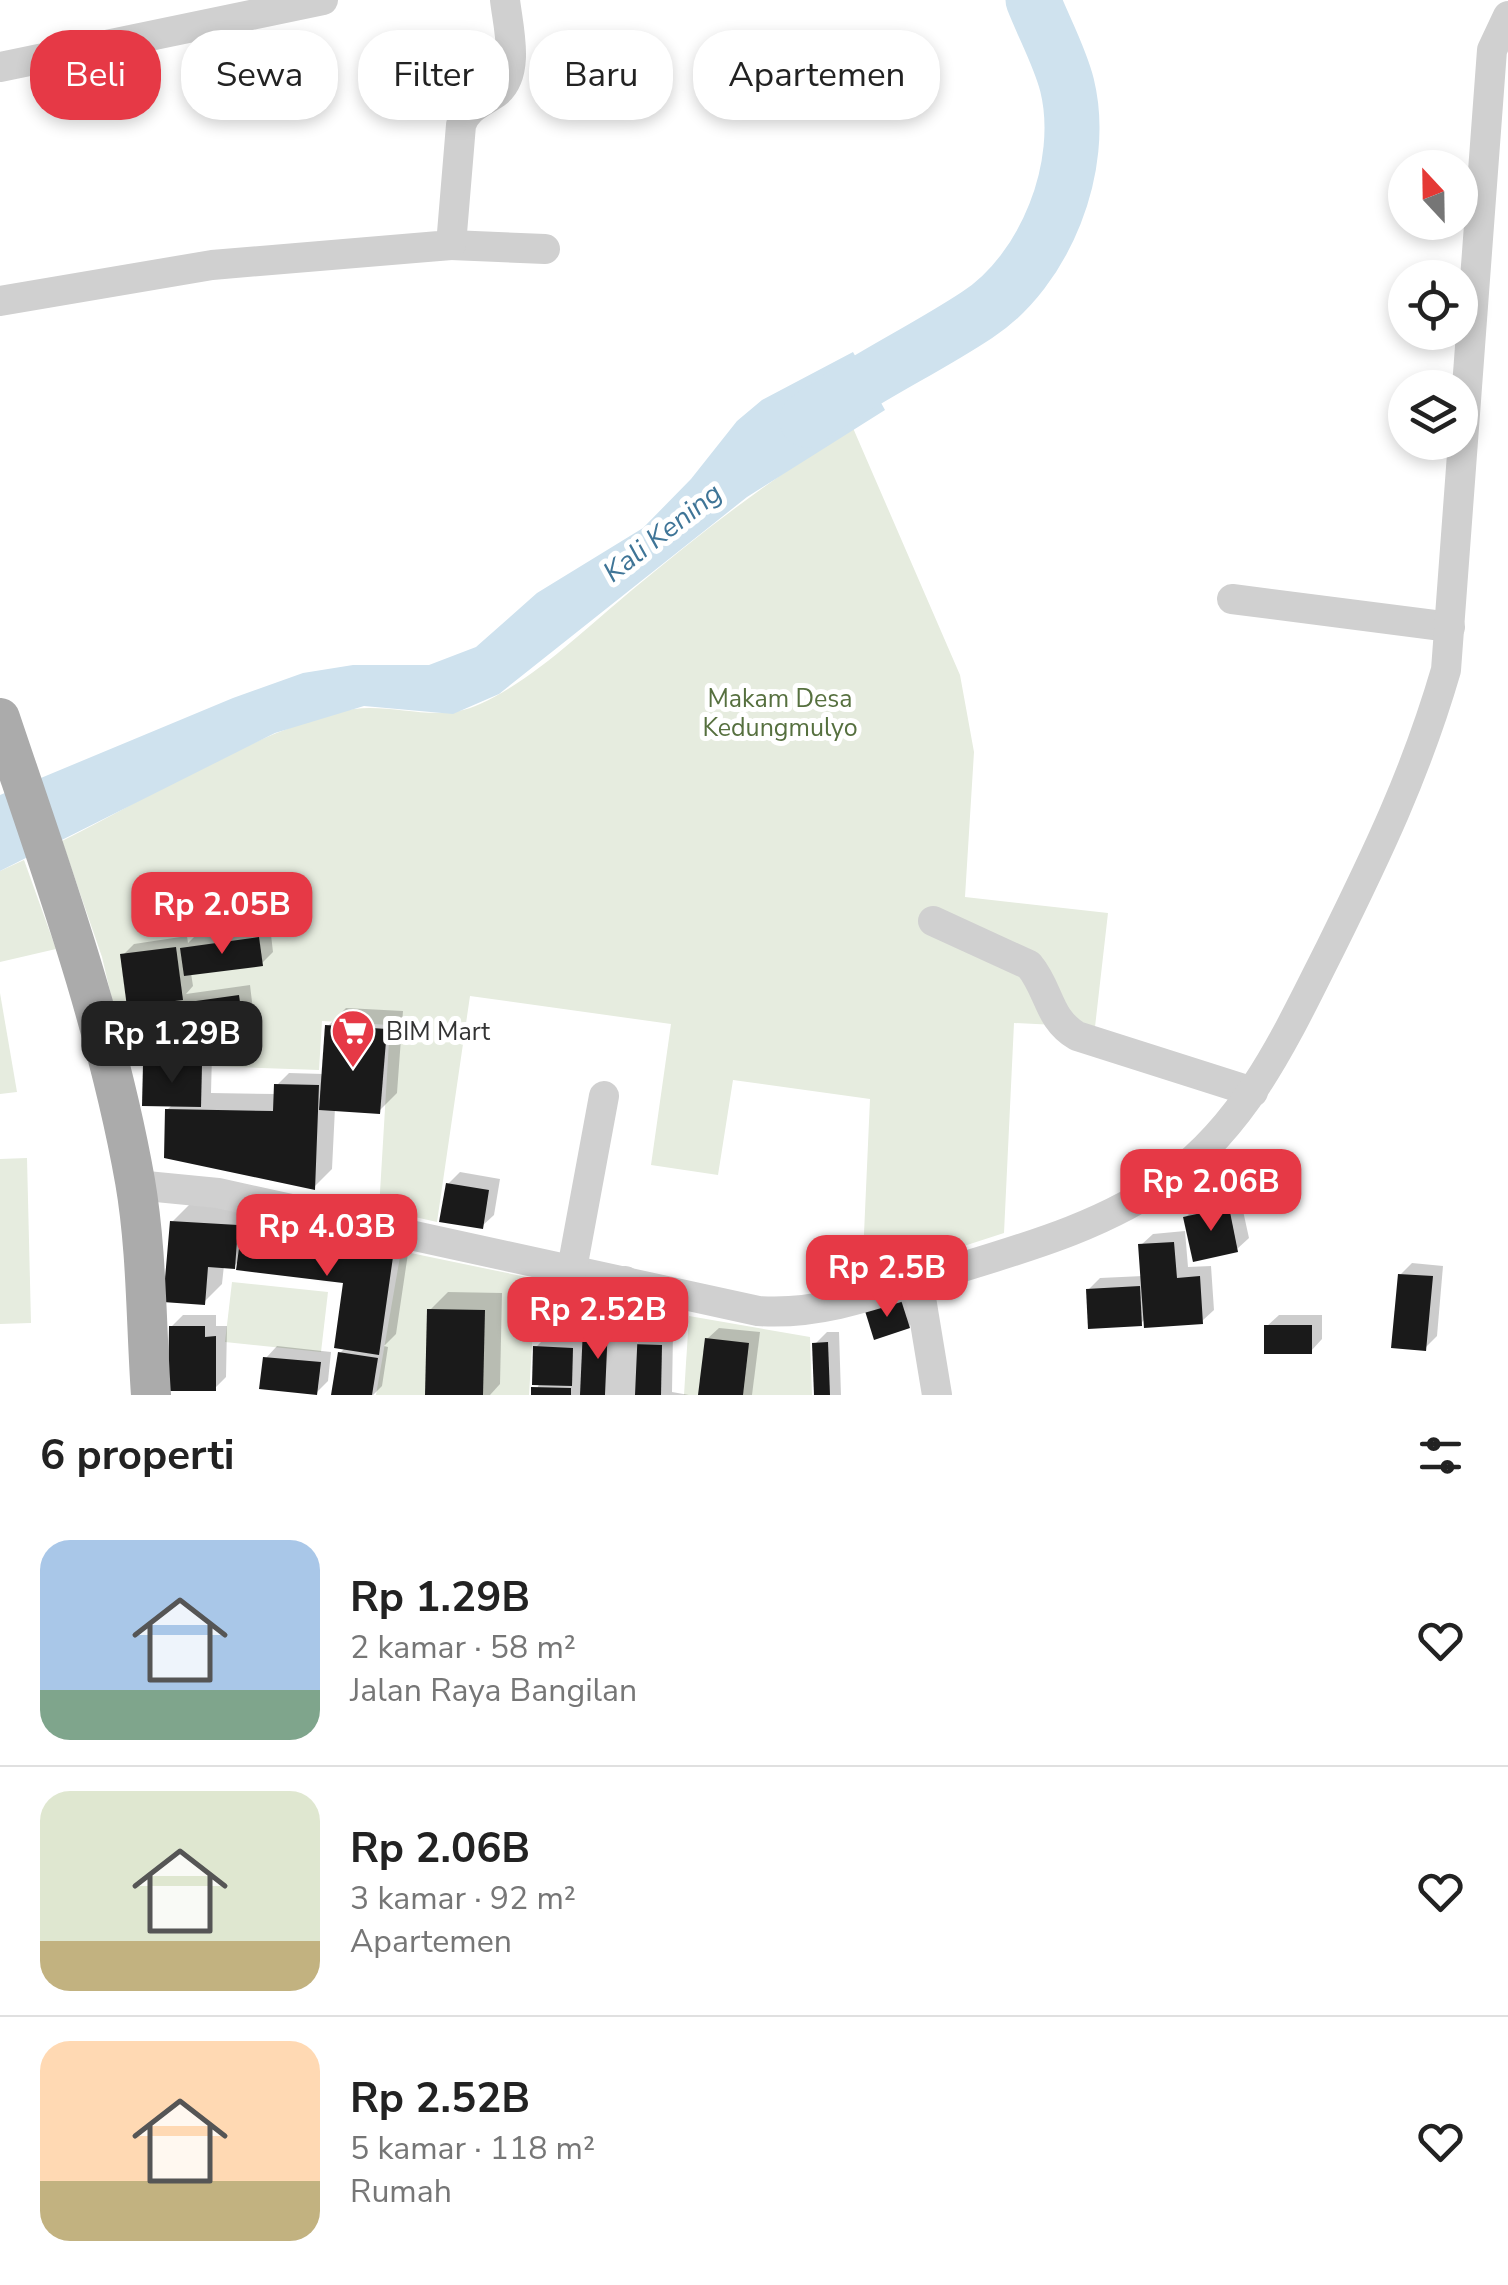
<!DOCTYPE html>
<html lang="id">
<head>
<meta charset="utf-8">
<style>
	body { margin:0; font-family:"Nunito Sans",sans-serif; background:#f2f2f2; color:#222; height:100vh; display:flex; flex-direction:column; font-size:38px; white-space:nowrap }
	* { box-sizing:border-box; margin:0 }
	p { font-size:32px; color:#767676 }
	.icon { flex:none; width:55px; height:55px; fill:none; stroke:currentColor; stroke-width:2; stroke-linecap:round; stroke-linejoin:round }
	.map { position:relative; height:1395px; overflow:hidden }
	.sheet { display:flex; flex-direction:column; background:#fff; flex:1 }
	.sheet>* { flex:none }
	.top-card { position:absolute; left:30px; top:30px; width:1000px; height:90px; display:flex; gap:20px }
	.needle { width:65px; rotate:338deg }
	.buttons { position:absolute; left:1388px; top:150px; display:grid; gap:20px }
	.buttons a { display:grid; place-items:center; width:90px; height:90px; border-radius:50%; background:#fff; box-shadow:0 5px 15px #0003; font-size:50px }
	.price { position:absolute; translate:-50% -85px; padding:0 22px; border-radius:20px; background:#e63946; color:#fff; font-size:32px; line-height:65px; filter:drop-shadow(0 2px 5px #0008) }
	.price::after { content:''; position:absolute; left:50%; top:60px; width:30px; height:22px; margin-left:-15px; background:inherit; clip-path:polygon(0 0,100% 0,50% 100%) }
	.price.current { background:#222; color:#fff }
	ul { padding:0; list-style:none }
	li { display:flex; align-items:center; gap:30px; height:250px; padding:0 40px }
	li+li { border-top:2px solid #e0e0e0 }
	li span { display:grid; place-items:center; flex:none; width:280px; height:200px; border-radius:30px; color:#555 }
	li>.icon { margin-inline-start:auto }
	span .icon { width:120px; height:120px; fill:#fffc; stroke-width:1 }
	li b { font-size:42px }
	h2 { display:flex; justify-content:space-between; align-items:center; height:120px; padding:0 40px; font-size:42px }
	.pill { padding:0 35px; border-radius:40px; background:#fff; box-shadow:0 5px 15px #0003; font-size:35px; line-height:90px }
	.pill.current { background:#e63946; color:#fff }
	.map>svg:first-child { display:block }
	.green { fill:#e6ecdf }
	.water { fill:#cfe2ee }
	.shadow { fill:#0003 }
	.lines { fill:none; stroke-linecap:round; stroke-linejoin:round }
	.river { stroke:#cfe2ee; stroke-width:55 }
	.building { fill:#1a1a1a }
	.minor { stroke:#d0d0d0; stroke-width:30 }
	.major { stroke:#ababab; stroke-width:40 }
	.labels { text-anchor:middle; stroke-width:10; stroke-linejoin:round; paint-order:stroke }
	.park-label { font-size:25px; fill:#56703f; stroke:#fff }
	.poi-label { font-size:25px; fill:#333; stroke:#fff; text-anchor:start }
	.water-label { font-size:28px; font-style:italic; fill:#3f7597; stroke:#fff }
</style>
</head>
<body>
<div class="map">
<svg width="1508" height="1395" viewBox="0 0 1508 1395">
	<rect width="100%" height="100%" fill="#fff"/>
	<g class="green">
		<path d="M853 428 960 675 974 752 965 897 1108 913 1095 1027 1014 1023 1004 1233 862 1279 870 1099 733 1080 718 1175 651 1165 671 1024 470 996 437 1222 379 1209 390 1025 322 1021 319 1070 127 1063 102 957 62 841C152 796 241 739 338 712 386 698 434 726 480 704 536 678 585 629 632 590 703 531 774 476 853 428Z"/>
		<path d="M24 860 56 949 0 962V871Z"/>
		<path d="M0 993 17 1092 0 1094Z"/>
		<path d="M27 1158 31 1323 0 1324V1159Z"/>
		<path d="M401 1251 536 1279 529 1395H376Z"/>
		<path d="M232 1282 328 1292 321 1352 225 1342Z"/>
		<path d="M689 1316 810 1337 812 1395H684Z"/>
	</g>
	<path class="water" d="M853 352 885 410 747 497 499 694 453 714 364 706 275 733 0 871V795L233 698 303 673 353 665H429L476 647 537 593 643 528 691 479 737 421 762 400Z"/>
	<g class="shadow">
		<path d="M270 926 273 952 262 963 191 973 193 986 186 994 250 985 253 1010 242 1022 163 1007 170 999 123 955 134 944 187 936 188 943 194 937Z"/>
		<path d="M346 1008 403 1011 397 1093 379 1111 335 1108 332 1169 314 1187 167 1110 173 1104 146 1065 157 1053 212 1054 211 1093 276 1094 277 1085 289 1073 324 1074 328 1026Z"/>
		<path d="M1225 1166 1232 1175 1227 1180 1212 1176Z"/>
		<path d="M460 1172 500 1179 494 1215 482 1226 448 1184Z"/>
		<path d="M1240 1197 1249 1238 1237 1249 1186 1217 1197 1206Z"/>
		<path d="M190 1204 254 1208V1219L262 1210 410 1240 396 1334 384 1346 388 1347 382 1386 373 1395H349L340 1353 346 1347V1281L240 1260 234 1266 224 1265 222 1284 204 1302 172 1222Z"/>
		<path d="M1185 1231 1188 1267 1211 1266 1214 1310 1202 1321 1146 1318 1140 1324 1088 1290 1100 1278 1143 1276 1141 1245 1153 1234Z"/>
		<path d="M1412 1263 1443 1266 1437 1336 1425 1348 1400 1275Z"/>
		<path d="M913 1290 921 1315 909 1326 879 1300Z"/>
		<path d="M448 1292 502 1293 500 1384 490 1395H427L430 1310Z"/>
		<path d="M183 1315H216V1326H227L226 1377 215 1388 171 1327Z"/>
		<path d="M1279 1315H1322V1339L1311 1351 1267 1326Z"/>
		<path d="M597 1317 628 1318 624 1395H534L540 1382 536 1347 548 1335 585 1337V1329Z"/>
		<path d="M719 1328 760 1332 752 1395H701L707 1339Z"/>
		<path d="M827 1332H839L841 1395H817L815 1344Z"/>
		<path d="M646 1334H673L672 1392 689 1395H632L634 1346Z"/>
		<path d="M277 1346 331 1352 328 1381 316 1393 266 1358Z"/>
	</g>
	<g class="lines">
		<path class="river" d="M807 420C861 379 921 352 977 315 1045 271 1087 166 1067 85 1060 57 1044 28 1033 0"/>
	</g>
	<g class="building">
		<path d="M259 937 263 966 184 976 180 948Z"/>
		<path d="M176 947 183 1000 127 1007 120 954Z"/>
		<path d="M239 995 243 1024 164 1035 160 1006Z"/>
		<path d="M325 1025 387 1029 380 1114 319 1110Z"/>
		<path d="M143 1064 202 1065 201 1107 142 1106Z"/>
		<path d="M274 1084 319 1085 315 1190 164 1158 165 1109 273 1111Z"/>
		<path d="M1219 1169 1229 1182 1214 1194 1204 1181Z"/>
		<path d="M446 1183 489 1190 483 1229 439 1222Z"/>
		<path d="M1229 1207 1238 1252 1193 1262 1183 1217Z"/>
		<path d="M170 1221 238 1225 235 1269 208 1267 205 1305 163 1302Z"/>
		<path d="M242 1227 348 1241 347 1251 393 1257 379 1355 334 1348 343 1283 236 1270Z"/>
		<path d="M1174 1242 1177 1278 1200 1276 1203 1324 1144 1328 1138 1244Z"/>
		<path d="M1398 1274 1433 1276 1426 1351 1391 1348Z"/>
		<path d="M1140 1286 1142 1326 1088 1329 1086 1289Z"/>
		<path d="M901 1300 910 1328 874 1340 865 1311Z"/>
		<path d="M427 1309 485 1310 483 1395H425Z"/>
		<rect x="1264" y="1325" width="48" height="29"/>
		<path d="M169 1326H205V1337L216 1336V1391H168Z"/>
		<path d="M583 1328 617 1329 614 1395H580Z"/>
		<path d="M705 1338 749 1343 743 1395H698Z"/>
		<path d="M828 1342 830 1395H814L812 1343Z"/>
		<path d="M631 1344 662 1345 661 1395H630Z"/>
		<path d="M533 1346 573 1348 572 1386 532 1385Z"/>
		<path d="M338 1352 378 1358 372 1395H331Z"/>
		<path d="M263 1357 321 1362 317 1395 259 1389Z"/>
		<path d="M531 1387 571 1388V1395H531Z"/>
	</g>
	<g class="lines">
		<g class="minor">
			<path d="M0 67 323 0"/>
			<path d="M451 245 545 249"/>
			<path d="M0 301 212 265 451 245 461 125C467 107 482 103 496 93 521 74 508 27 505 0"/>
			<path d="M1232 599 1450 627"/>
			<path d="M933 921 1029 965C1050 990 1047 1018 1077 1036L1253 1092"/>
			<path d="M136 1185 218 1193 758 1311C824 1316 887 1290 949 1271 1025 1248 1107 1225 1172 1177 1249 1120 1288 1032 1330 949 1377 854 1416 773 1446 670L1492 50 1508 16"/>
			<path d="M572 1269 604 1096"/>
			<path d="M918 1280 937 1395"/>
			<path d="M620 1395 625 1281"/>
		</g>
		<path class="major" d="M0 718C51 870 107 1023 135 1181 147 1250 146 1325 151 1395"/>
	</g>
	<defs>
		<g id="supermarket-pin" transform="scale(2.25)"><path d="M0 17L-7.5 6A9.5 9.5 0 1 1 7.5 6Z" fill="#e63946" stroke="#fff"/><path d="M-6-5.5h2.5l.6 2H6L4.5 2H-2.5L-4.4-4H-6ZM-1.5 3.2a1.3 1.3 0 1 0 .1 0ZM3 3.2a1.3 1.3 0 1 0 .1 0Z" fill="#fff"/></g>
	</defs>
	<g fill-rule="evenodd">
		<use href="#supermarket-pin" x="353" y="1031"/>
	</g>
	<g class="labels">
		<g class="park-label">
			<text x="780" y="707">Makam Desa<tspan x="780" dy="29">Kedungmulyo</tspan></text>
		</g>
		<g class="poi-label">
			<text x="386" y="1040">BIM Mart</text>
		</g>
		<g class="water-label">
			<text transform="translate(662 532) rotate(-38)" y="10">Kali Kening</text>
		</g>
	</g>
</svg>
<div class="buttons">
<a><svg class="needle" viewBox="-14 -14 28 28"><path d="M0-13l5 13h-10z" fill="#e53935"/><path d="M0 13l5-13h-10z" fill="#767676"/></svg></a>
<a><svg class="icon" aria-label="locate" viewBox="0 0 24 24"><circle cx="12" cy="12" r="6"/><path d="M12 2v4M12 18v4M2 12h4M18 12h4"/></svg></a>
<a><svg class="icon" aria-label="layers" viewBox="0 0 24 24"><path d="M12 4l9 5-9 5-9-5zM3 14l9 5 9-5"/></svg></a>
</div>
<b class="price" style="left:222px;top:957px">Rp 2.05B</b>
<b class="price current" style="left:172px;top:1086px">Rp 1.29B</b>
<b class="price" style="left:1211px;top:1234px">Rp 2.06B</b>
<b class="price" style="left:327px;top:1279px">Rp 4.03B</b>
<b class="price" style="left:887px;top:1320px">Rp 2.5B</b>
<b class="price" style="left:598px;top:1362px">Rp 2.52B</b>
<div class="top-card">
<a class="pill current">Beli</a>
<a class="pill">Sewa</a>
<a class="pill">Filter</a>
<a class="pill">Baru</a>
<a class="pill">Apartemen</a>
</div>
</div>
<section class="sheet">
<h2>6 properti<svg class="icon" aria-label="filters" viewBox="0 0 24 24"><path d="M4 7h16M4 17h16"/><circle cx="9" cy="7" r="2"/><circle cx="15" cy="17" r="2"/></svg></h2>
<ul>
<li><span style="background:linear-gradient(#a9c7e8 75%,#7fa58c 0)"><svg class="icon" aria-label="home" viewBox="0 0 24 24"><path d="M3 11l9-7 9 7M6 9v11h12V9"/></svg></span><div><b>Rp 1.29B</b><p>2 kamar · 58 m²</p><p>Jalan Raya Bangilan</p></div><svg class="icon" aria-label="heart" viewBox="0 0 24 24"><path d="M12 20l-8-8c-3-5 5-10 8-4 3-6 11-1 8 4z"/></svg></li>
<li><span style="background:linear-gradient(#dfe7d0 75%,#c2b280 0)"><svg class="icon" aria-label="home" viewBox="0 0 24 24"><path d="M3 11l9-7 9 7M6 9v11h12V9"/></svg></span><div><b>Rp 2.06B</b><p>3 kamar · 92 m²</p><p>Apartemen</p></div><svg class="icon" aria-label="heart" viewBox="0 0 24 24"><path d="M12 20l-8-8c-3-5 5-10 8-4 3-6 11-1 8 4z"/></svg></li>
<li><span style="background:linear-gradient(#ffd9b3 70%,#c2b280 0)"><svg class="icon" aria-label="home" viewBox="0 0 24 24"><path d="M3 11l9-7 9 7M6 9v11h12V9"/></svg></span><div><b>Rp 2.52B</b><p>5 kamar · 118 m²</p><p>Rumah</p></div><svg class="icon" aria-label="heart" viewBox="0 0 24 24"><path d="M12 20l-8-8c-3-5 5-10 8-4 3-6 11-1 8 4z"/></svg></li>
</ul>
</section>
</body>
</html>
